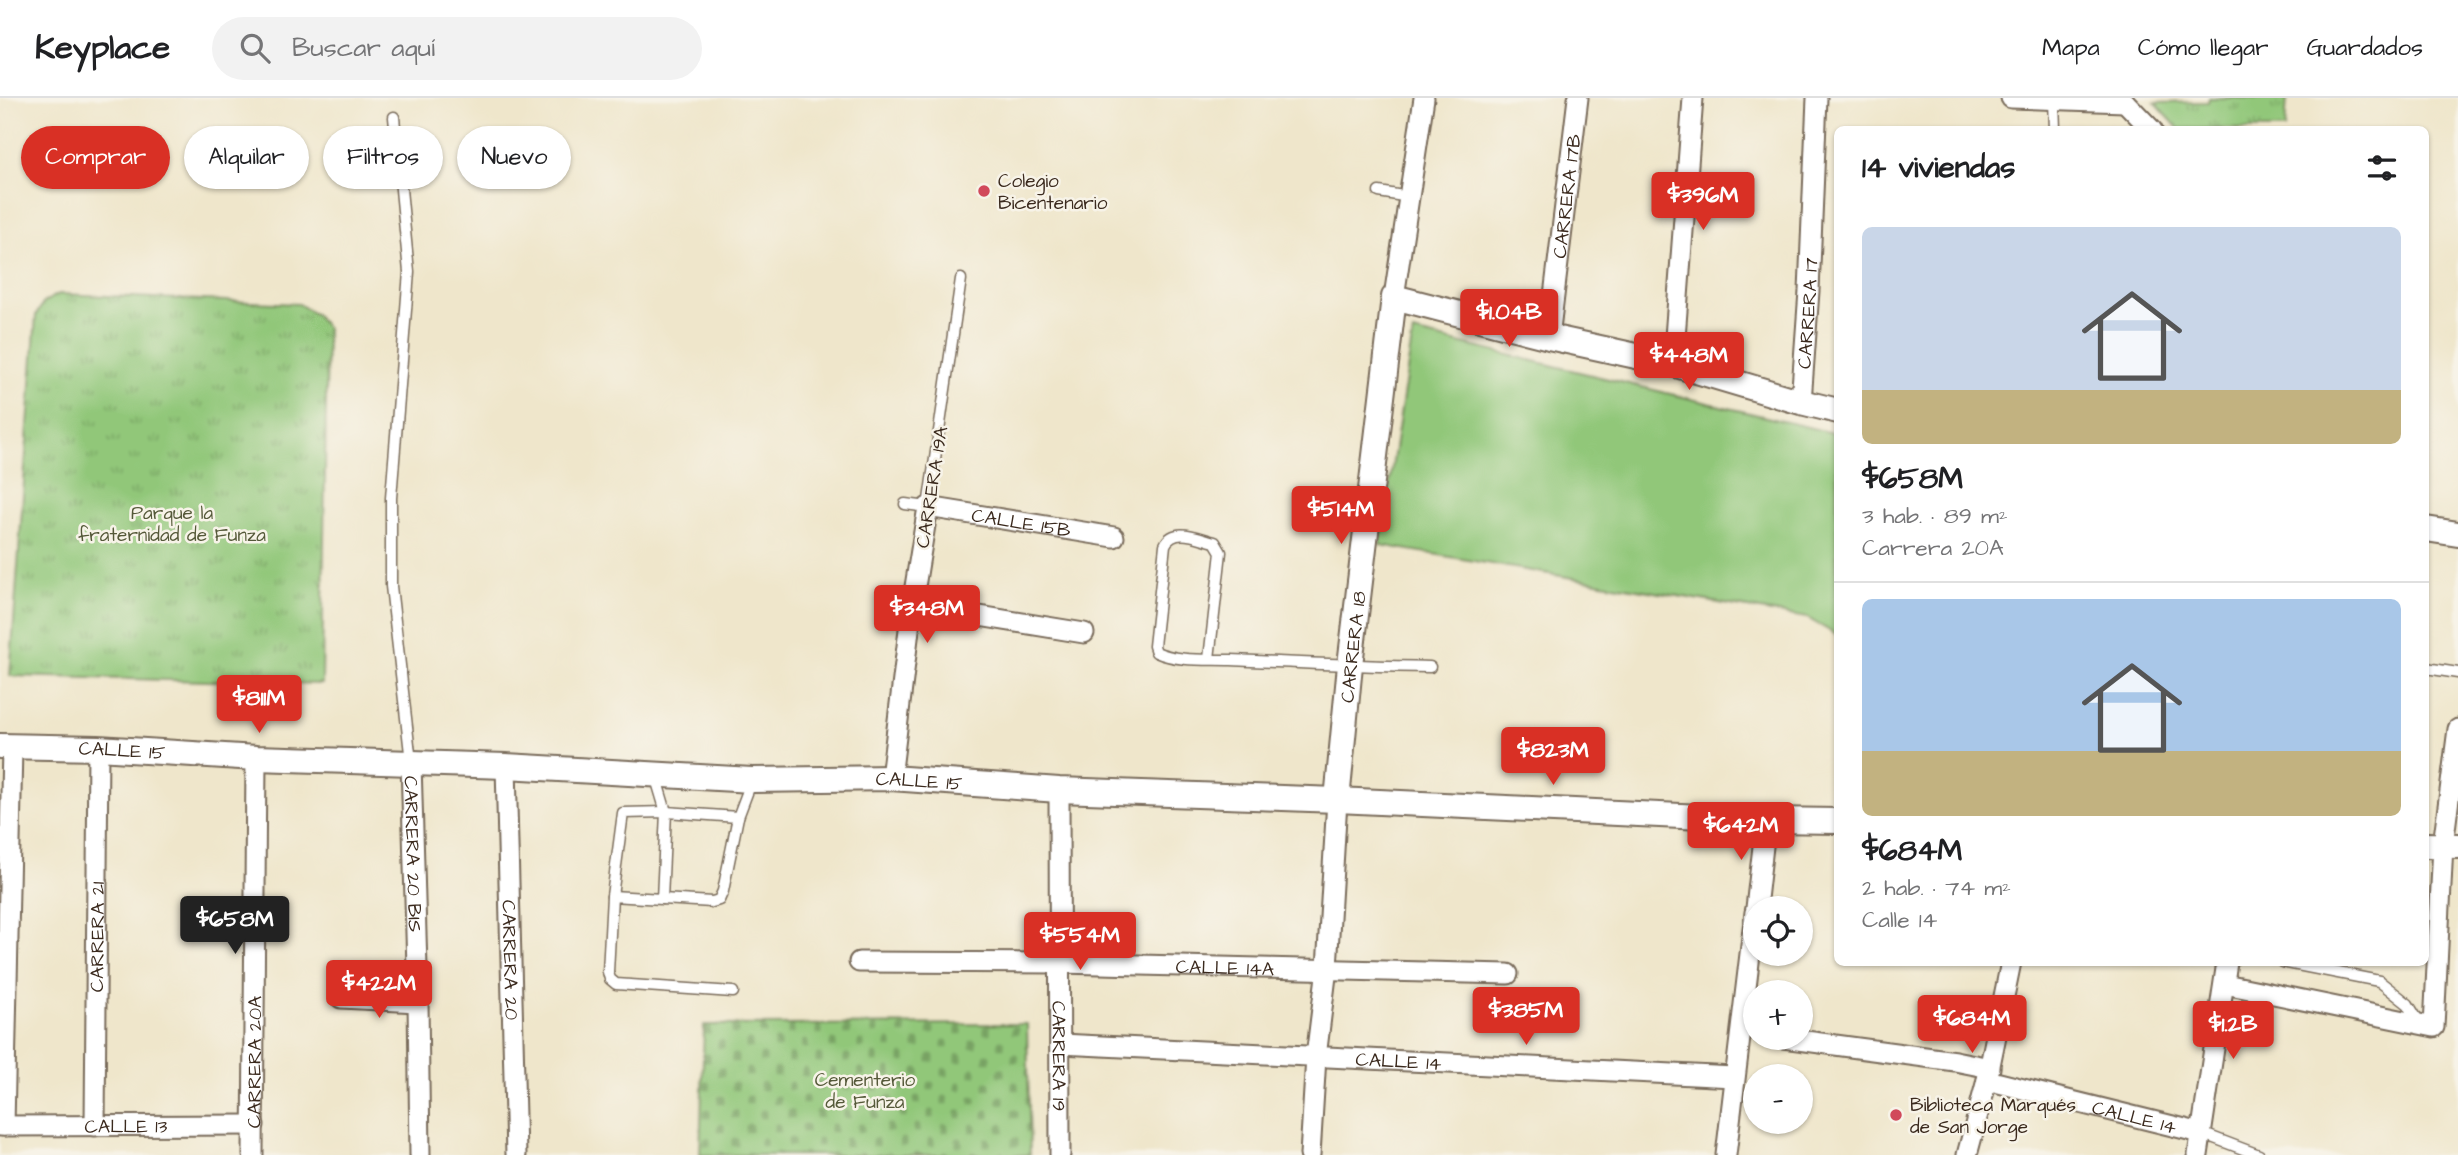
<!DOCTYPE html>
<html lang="es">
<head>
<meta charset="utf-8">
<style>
	body { margin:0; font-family:"Architects Daughter",sans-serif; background:#f2f2f2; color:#202124; height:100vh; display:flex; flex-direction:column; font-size:26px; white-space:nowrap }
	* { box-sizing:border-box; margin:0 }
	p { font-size:23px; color:#757577 }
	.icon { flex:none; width:38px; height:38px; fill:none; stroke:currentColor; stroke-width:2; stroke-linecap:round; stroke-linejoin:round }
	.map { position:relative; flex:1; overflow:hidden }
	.drawer { position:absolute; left:1834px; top:28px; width:595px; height:840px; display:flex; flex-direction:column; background:#fff; border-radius:10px; box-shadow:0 2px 5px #0004 }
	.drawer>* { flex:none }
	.hud { position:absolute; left:21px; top:28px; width:665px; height:63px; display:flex; gap:14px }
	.tools { position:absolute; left:1743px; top:798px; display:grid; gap:14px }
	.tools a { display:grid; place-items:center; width:70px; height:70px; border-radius:50%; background:#fff; box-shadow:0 2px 5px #0004; font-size:35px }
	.price { position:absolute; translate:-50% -60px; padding:0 16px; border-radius:7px; background:#d93025; color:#fff; font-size:23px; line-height:46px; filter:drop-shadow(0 2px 4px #0008) }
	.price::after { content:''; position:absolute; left:50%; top:42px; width:21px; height:16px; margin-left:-10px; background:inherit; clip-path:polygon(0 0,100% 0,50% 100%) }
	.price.active { background:#222; color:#fff }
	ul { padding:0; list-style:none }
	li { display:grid; align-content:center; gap:14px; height:371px; padding:0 28px }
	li+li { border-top:2px solid #e0e0e0 }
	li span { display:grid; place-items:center; height:217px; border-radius:10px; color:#555 }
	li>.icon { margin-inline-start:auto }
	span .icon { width:126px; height:126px; fill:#fffc; stroke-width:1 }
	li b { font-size:30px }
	h2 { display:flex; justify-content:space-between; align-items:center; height:84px; padding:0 28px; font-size:30px }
	.chip { padding:0 24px; border-radius:32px; background:#fff; box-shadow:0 2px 5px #0004; font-size:24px; line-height:63px }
	.chip.active { background:#d93025; color:#fff }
	header { display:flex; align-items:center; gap:42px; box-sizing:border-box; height:98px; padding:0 35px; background:#fff; border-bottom:2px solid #e0e0e0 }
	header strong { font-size:33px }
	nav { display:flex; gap:38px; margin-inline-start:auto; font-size:24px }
	.search { width:490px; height:63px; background:#f2f2f2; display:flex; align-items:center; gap:18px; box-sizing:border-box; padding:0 24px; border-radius:38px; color:#757577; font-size:26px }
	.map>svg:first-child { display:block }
	.grass { fill:#91c779; stroke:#66784c; stroke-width:2 }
	.cemetery { fill:url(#cemetery-stones); stroke:#66784c; stroke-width:2 }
	.park { fill:url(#park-tufts); stroke:#66784c; stroke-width:2 }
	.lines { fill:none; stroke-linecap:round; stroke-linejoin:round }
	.service-casing { stroke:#7a6c5b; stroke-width:13 }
	.minor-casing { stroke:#7a6c5b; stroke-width:23 }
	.tertiary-casing { stroke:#7a6c5b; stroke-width:28 }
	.service { stroke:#fff; stroke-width:10 }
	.minor { stroke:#fff; stroke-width:19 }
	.tertiary { stroke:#fff; stroke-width:24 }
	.poi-dot { fill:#d1495b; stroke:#f7f3e8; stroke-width:2.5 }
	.labels { text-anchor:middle; stroke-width:5; stroke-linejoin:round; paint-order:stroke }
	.poi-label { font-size:19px; fill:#3b2a1e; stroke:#f7f3e8; text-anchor:start }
	.street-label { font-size:19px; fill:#3b2a1e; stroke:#f7f3e8 }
	.park-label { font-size:19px; fill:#555939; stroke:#f7f3e8 }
</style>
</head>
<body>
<header>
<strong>Keyplace</strong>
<div class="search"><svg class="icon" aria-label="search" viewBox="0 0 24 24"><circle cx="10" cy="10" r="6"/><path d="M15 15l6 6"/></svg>Buscar aquí</div>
<nav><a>Mapa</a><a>Cómo llegar</a><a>Guardados</a></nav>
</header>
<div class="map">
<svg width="2458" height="1057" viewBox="0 0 2458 1057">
	<defs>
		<pattern id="cemetery-stones" width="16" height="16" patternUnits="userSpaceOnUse" patternTransform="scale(1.75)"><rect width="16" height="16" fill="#91c779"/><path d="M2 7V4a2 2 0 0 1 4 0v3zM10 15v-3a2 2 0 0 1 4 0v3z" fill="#78a263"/></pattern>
		<pattern id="park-tufts" width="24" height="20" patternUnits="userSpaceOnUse" patternTransform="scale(1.75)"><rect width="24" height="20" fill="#91c779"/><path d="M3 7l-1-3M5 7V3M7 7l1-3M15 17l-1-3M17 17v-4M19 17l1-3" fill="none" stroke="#78a263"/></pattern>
	</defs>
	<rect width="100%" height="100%" fill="#f7f3e8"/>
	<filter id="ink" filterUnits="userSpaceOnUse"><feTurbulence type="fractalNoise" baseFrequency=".0143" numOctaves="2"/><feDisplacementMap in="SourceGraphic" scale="14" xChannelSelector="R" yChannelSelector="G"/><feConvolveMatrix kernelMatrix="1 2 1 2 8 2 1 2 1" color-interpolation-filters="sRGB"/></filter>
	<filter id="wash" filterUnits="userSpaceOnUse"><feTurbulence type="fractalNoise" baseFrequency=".00686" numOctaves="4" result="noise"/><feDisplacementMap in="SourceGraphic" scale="28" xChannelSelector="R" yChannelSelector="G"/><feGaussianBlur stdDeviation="1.57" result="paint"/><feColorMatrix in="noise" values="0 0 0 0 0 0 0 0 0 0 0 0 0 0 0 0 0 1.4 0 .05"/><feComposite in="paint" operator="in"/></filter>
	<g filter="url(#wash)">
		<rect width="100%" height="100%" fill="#efe6cb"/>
		<path class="grass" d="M1413 234 1837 336V537L1807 520 1380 447Z"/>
		<path class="cemetery" d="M1027 926 1030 1057H700L704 927Z"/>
		<g class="park">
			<path d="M2209 0H2287L2285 31H2179L2155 5 2208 4Z"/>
			<path d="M59 196 299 206 316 217 327 231 322 586 10 578 36 217 44 204Z"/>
		</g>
	</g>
	<g filter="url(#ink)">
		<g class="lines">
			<g class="service-casing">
				<g id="service">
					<path d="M2054 1 2055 32"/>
					<path d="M394 19 409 174 391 400V488L411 664"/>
					<path d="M1379 94 1409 99"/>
					<path d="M1350 405H1369"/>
					<path d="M905 406 928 409 961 181"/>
					<path d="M1209 561 1221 454 1215 444C1198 440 1174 428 1165 447L1154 548 1156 554C1178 564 1208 561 1231 562 1297 565 1363 568 1430 569"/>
					<path d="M2426 570 2458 575"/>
					<path d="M655 677 666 714 662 801 612 798 608 874 610 881 616 886 733 894"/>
					<path d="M612 798 623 715 666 714 738 719 752 682"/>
					<path d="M662 801 712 804 719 802 723 793 738 719"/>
					<path d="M2282 864 2379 883 2408 906 2419 924"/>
					<path d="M2201 1035 2259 1057"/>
				</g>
			</g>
			<g class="minor-casing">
				<g id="minor">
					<path d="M2011 0 2125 4"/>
					<path d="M2125 4 2152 32"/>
					<path d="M1394 199 1424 0"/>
					<path id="s1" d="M1549 239 1578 0"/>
					<path d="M1673 266 1693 0"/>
					<path id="s2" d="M1801 304 1809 193 1817 0"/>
					<path d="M912 507 1084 535"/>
					<path id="s3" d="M411 665 418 904 420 1057"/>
					<path id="s4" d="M506 668 516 1057"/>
					<path id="s5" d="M891 680 912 507 928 409 1114 439"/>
					<path id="s6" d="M1059 692 1060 1057"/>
					<path d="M1756 810 1766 722"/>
					<path id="s7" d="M859 864 1060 865 1508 876"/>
					<path d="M2225 886 2434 929 2443 747 2458 631"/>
					<path d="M341 900 418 904"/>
					<path d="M1783 940 1955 963 1990 970"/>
					<path id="s8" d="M1061 946 1734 979"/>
					<path id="s9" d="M1987 982 2201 1035"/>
					<path id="s10" d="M0 1028 254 1027"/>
					<path d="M4 1028 12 649"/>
					<path id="s11" d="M95 1028 98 650"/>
					<path id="s12" d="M253 1057 256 660"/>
					<path d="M1310 1057 1316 959 1327 870 1337 702"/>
					<path d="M1726 1057 1755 814"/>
					<path d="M1967 1057 1987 982 2011 864"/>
					<path d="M2198 1057 2227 864"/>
				</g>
			</g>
			<g class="tertiary-casing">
				<g id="tertiary">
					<path d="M2426 431 2458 436"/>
					<path id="s13" d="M0 648 98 650 256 660 506 668 752 682 891 680 1059 692 1337 702 1766 722 1838 723"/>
					<path id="s14" d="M1337 702 1350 567 1394 199 1549 239 1673 266 1801 304 1838 313"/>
					<path d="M2426 747 2458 748"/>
				</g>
			</g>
			<use href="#service" class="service"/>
			<use href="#minor" class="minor"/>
			<use href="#tertiary" class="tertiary"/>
		</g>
	</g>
	<g class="poi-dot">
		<circle cx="984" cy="93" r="7"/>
		<circle cx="1896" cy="1017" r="7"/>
	</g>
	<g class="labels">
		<g class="poi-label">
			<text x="998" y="89">Colegio<tspan x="998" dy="22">Bicentenario</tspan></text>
			<text x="1910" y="1013">Biblioteca Marqués<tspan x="1910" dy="22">de San Jorge</tspan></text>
		</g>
		<g class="street-label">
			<text dy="7" stroke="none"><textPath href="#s1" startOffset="142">CARRERA 17B</textPath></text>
			<text dy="7" stroke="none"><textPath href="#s2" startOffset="89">CARRERA 17</textPath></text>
			<text transform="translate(931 389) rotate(-81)" y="7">CARRERA 19A</text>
			<text dy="7" stroke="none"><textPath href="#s5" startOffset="368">CALLE 15B</textPath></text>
			<text dy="7" stroke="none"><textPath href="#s14" startOffset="154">CARRERA 18</textPath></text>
			<text dy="7" stroke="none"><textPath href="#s13" startOffset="122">CALLE 15</textPath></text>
			<text dy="7" stroke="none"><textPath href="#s13" startOffset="920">CALLE 15</textPath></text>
			<text dy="7" stroke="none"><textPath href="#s3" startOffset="91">CARRERA 20 BIS</textPath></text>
			<text dy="7" stroke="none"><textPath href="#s11" startOffset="189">CARRERA 21</textPath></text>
			<text dy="7" stroke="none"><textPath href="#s4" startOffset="194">CARRERA 20</textPath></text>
			<text dy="7" stroke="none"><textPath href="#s7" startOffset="366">CALLE 14A</textPath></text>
			<text dy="7" stroke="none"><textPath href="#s6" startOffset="266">CARRERA 19</textPath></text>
			<text dy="7" stroke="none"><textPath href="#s12" startOffset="93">CARRERA 20A</textPath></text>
			<text dy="7" stroke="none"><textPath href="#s8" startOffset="338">CALLE 14</textPath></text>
			<text dy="7" stroke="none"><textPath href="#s9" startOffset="152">CALLE 14</textPath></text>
			<text dy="7" stroke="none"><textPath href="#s10" startOffset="126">CALLE 13</textPath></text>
		</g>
		<g class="park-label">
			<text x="172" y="421">Parque la<tspan x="172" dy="22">fraternidad de Funza</tspan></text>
			<text x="865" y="988">Cementerio<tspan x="865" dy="22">de Funza</tspan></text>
		</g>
	</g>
</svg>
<div class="tools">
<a><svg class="icon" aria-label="locate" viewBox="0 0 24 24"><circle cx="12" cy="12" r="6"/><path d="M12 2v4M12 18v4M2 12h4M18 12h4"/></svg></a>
<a>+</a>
<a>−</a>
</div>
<b class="price" style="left:1703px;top:134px">$396M</b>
<b class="price" style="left:1509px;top:251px">$1.04B</b>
<b class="price" style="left:1689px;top:294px">$448M</b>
<b class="price" style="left:1341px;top:448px">$514M</b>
<b class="price" style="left:927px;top:547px">$348M</b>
<b class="price" style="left:259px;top:637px">$811M</b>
<b class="price" style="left:1553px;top:689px">$823M</b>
<b class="price" style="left:1741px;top:764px">$642M</b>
<b class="price active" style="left:235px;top:858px">$658M</b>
<b class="price" style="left:1080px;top:874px">$554M</b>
<b class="price" style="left:379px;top:922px">$422M</b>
<b class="price" style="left:1526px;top:949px">$385M</b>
<b class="price" style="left:1972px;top:957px">$684M</b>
<b class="price" style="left:2233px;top:963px">$1.2B</b>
<div class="hud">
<a class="chip active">Comprar</a>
<a class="chip">Alquilar</a>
<a class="chip">Filtros</a>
<a class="chip">Nuevo</a>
</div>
<section class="drawer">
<h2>14 viviendas<svg class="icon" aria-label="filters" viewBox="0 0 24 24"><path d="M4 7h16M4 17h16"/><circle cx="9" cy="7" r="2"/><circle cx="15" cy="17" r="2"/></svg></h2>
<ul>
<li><span style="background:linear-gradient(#c9d6e8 75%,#c2b280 0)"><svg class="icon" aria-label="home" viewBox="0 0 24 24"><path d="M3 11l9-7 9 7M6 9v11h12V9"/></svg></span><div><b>$658M</b><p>3 hab. · 89 m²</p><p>Carrera 20A</p></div></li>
<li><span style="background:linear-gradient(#a9c7e8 70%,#c2b280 0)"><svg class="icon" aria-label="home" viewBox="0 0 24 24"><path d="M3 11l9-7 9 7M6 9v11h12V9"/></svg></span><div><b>$684M</b><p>2 hab. · 74 m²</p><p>Calle 14</p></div></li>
</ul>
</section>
</div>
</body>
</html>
